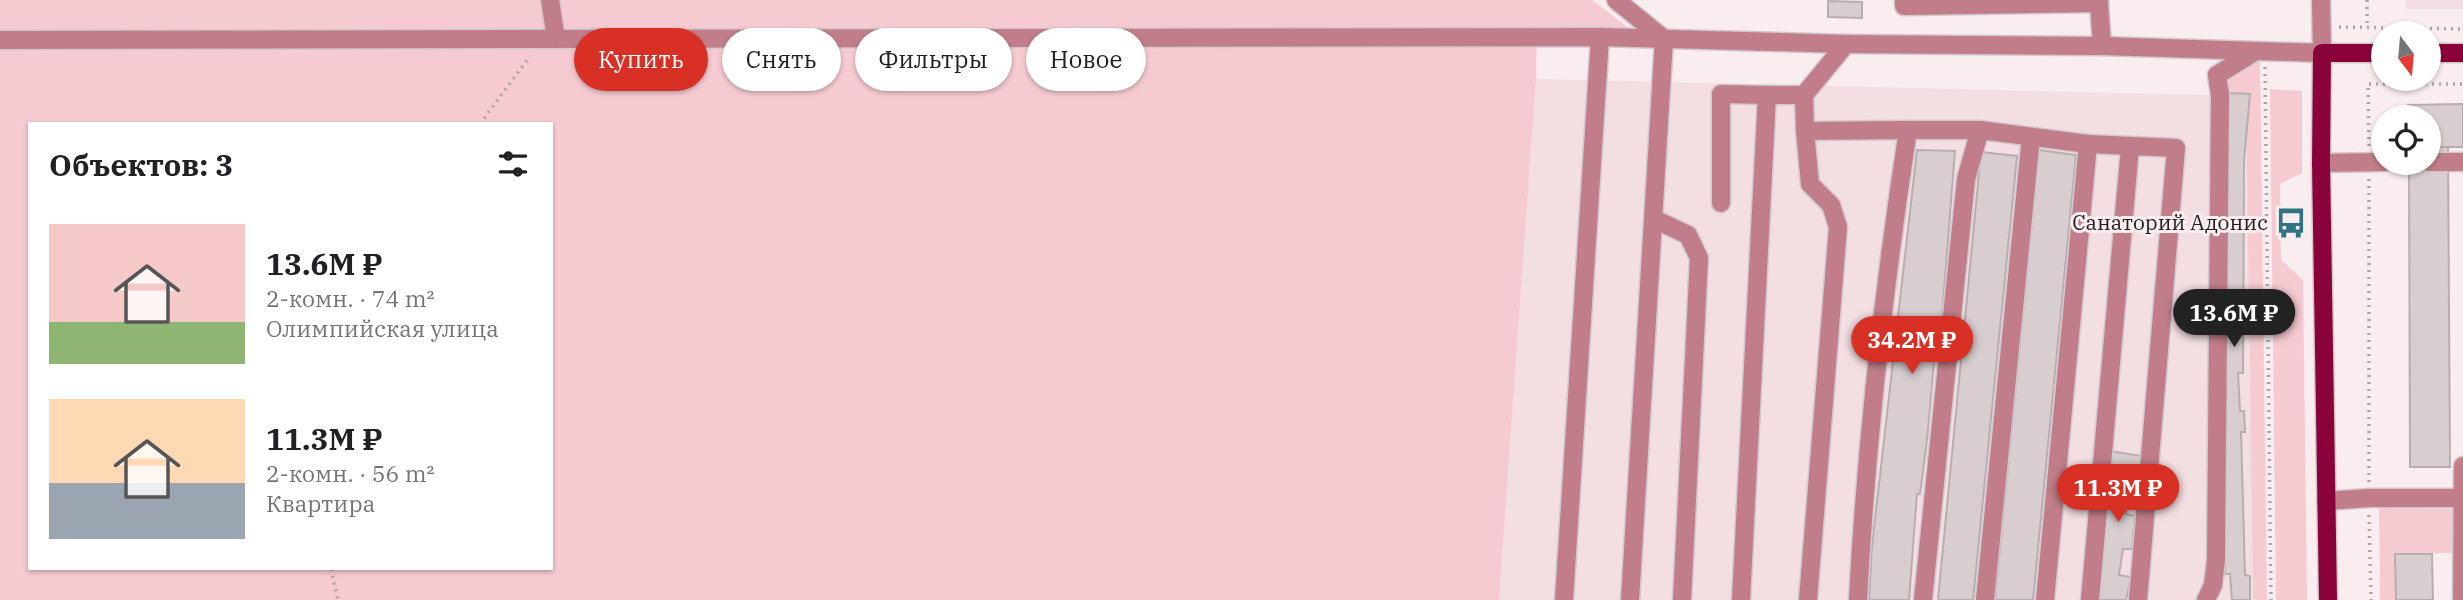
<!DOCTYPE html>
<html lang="ru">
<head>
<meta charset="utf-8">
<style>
	body { margin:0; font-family:"IBM Plex Serif",serif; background:#f2f2f2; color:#202124; height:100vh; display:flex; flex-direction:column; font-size:26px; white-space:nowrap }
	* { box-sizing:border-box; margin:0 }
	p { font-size:23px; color:#757577 }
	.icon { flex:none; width:38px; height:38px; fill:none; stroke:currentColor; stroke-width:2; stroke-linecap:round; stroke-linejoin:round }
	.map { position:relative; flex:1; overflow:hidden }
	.details { position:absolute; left:28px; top:122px; width:525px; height:448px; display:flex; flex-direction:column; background:#fff; border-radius:0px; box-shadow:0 2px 5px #0004 }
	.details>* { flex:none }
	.top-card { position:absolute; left:574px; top:28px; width:665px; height:63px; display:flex; gap:14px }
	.needle { width:46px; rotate:164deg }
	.fabs { position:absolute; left:2371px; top:21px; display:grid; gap:14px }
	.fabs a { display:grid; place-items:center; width:70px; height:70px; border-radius:50%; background:#fff; box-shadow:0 2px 5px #0004; font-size:35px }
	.price { position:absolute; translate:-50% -60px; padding:0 16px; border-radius:24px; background:#d93025; color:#fff; font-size:23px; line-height:46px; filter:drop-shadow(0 2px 4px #0008) }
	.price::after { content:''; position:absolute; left:50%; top:42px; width:21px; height:16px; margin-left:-10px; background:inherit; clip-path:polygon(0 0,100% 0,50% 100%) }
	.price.selected { background:#222; color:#fff }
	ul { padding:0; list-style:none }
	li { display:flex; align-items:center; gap:21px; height:175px; padding:0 21px }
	li span { display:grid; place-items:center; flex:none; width:196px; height:140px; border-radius:0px; color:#555 }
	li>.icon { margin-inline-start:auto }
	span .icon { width:84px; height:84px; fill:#fffc; stroke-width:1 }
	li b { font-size:30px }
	h2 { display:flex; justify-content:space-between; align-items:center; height:84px; padding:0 21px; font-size:30px }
	.pill { padding:0 24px; border-radius:32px; background:#fff; box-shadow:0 2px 5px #0004; font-size:24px; line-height:63px }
	.pill.selected { background:#d93025; color:#fff }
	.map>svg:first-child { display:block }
	.built { fill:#f3dee1 }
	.green { fill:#f6cad1; fill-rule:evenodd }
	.building { fill:#d9cecf; stroke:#b9aeaf; stroke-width:2 }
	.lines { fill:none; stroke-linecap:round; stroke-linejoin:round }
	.minor-casing { stroke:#d2c8ca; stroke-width:21 }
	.major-casing { stroke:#d2c8ca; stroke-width:21 }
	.path { stroke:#aea5a7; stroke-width:3.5; stroke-dasharray:2 5; stroke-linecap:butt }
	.minor { stroke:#c17e8a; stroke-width:18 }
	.major { stroke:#89033a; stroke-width:18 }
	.labels { text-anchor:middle; stroke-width:6; stroke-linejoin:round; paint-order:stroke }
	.poi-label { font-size:21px; fill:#221e1f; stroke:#f9edef; text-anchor:end }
</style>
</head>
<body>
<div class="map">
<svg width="2463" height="600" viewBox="0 0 2463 600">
	<rect width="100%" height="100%" fill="#f9edef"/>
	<g class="built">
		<rect x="2406" y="0" width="57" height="9"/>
		<path d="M1536 79 2246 96 2253 600H1499Z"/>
	</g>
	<g class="green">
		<path d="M0 0H1592L1630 29 1537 28 1536 79 1499 600H0ZM30 124H551V569H30Z"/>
		<path d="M2251 60 2260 62 2267 600H2253L2246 96 2224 90V78Z"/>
		<path d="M2270 89 2302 91V173L2280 184 2281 260 2303 280 2307 600H2276Z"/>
		<path d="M2379 508 2454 509 2455 553 2395 554 2396 600H2380Z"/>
	</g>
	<g class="building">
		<path d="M1828 1 1862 2V18L1828 17Z"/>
		<path d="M2229 93 2250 94 2244 161 2243 373H2238L2240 411H2244L2245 432H2241L2245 575 2250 576V600H2232L2230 574H2225L2220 391 2225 161H2229Z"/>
		<path d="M2463 104V147H2429V117H2408V105Z"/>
		<path d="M2429 147H2448L2450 467H2410L2409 163H2429Z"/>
		<path d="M1917 150 1955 151 1940 340H1936L1927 440 1920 494H1917L1909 600H1869L1872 546Z"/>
		<path d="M2039 150 2076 155 2033 600H1995Z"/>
		<path d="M1981 152 2017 156 1973 600H1938Z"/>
		<path d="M2109 451 2142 456 2138 495 2127 493 2126 514 2135 516 2132 549H2123L2119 575 2131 577 2126 600H2097Z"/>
		<path d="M2395 554H2432L2433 600H2396Z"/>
	</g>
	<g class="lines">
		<g class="minor-casing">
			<g id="minor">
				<path d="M550 0 556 39"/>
				<path d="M1616 0 1664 39"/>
				<path d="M1904 0V6L2099 3V0"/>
				<path d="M2099 3 2102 46"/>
				<path d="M0 40 1600 37 1846 44 2102 46 2322 53 2321 0"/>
				<path d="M1804 95 1805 131"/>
				<path d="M1908 130H1980"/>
				<path d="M2429 162H2463"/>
				<path d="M2321 163 2384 162"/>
				<path d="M1721 203V94L1767 95"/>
				<path d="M1654 219 1688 235 1699 258 1682 600"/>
				<path d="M2326 501 2369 498H2462"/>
				<path d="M1564 600 1600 37"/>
				<path d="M1630 600 1664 39"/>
				<path d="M1741 600 1767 95H1804L1846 44"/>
				<path d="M1808 600 1838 227 1831 205 1810 184 1805 131 1908 130C1884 286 1866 443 1858 600"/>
				<path d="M1923 600 1966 179 1980 130 2088 144 2176 148 2138 600"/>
				<path d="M1985 600 2031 137"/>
				<path d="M2045 600 2088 144"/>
				<path d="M2090 600 2130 147"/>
				<path d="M2206 600 2213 585 2216 560 2220 95 2217 75 2254 52"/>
				<path d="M2462 600 2463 466"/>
			</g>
		</g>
		<g class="major-casing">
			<g id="major">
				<path d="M2429 53H2463"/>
				<path d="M2328 600 2321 163 2322 53H2384"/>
			</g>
		</g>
		<g class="path">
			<path d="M2367 0V28"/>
			<path d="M2339 27 2463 29"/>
			<path d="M2265 67 2271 600"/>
			<path d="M480 124 530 56"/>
			<path d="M2369 146 2368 84H2463"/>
			<path d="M2369 179V482"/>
			<path d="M2369 515 2371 600"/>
			<path d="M331 569 338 600"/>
		</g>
		<use href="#minor" class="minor"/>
		<use href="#major" class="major"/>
	</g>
	<defs>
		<g id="bus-bare" transform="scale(2.415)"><path d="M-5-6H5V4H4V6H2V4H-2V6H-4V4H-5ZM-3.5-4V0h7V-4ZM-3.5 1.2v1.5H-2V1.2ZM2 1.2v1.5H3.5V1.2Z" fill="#307384" stroke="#f9edef" stroke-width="2.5" paint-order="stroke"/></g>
	</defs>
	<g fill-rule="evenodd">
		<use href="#bus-bare" x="2291" y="223"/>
	</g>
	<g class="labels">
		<g class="poi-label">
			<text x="2268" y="230">Санаторий Адонис</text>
		</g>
	</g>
</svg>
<div class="fabs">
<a><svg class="needle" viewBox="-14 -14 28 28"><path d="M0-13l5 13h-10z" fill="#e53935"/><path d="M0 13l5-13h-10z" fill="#757577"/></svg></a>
<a><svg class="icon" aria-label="locate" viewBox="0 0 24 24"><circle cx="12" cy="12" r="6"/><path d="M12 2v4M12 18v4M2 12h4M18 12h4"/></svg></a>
</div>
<b class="price selected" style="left:2234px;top:349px">13.6M ₽</b>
<b class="price" style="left:1912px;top:376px">34.2M ₽</b>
<b class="price" style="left:2118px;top:524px">11.3M ₽</b>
<div class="top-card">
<a class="pill selected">Купить</a>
<a class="pill">Снять</a>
<a class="pill">Фильтры</a>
<a class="pill">Новое</a>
</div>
<section class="details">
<h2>Объектов: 3<svg class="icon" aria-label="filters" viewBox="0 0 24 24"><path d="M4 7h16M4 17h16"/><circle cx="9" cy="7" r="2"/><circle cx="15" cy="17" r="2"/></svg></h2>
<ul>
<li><span style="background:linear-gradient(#f6c9c9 70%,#8fb573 0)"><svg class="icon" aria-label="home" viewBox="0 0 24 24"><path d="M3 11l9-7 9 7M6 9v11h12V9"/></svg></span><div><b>13.6M ₽</b><p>2-комн. · 74 m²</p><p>Олимпийская улица</p></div></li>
<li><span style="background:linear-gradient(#ffd9b3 60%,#9aa5b1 0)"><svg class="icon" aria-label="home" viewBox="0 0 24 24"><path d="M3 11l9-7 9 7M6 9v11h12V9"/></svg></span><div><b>11.3M ₽</b><p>2-комн. · 56 m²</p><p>Квартира</p></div></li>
</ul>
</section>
</div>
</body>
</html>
